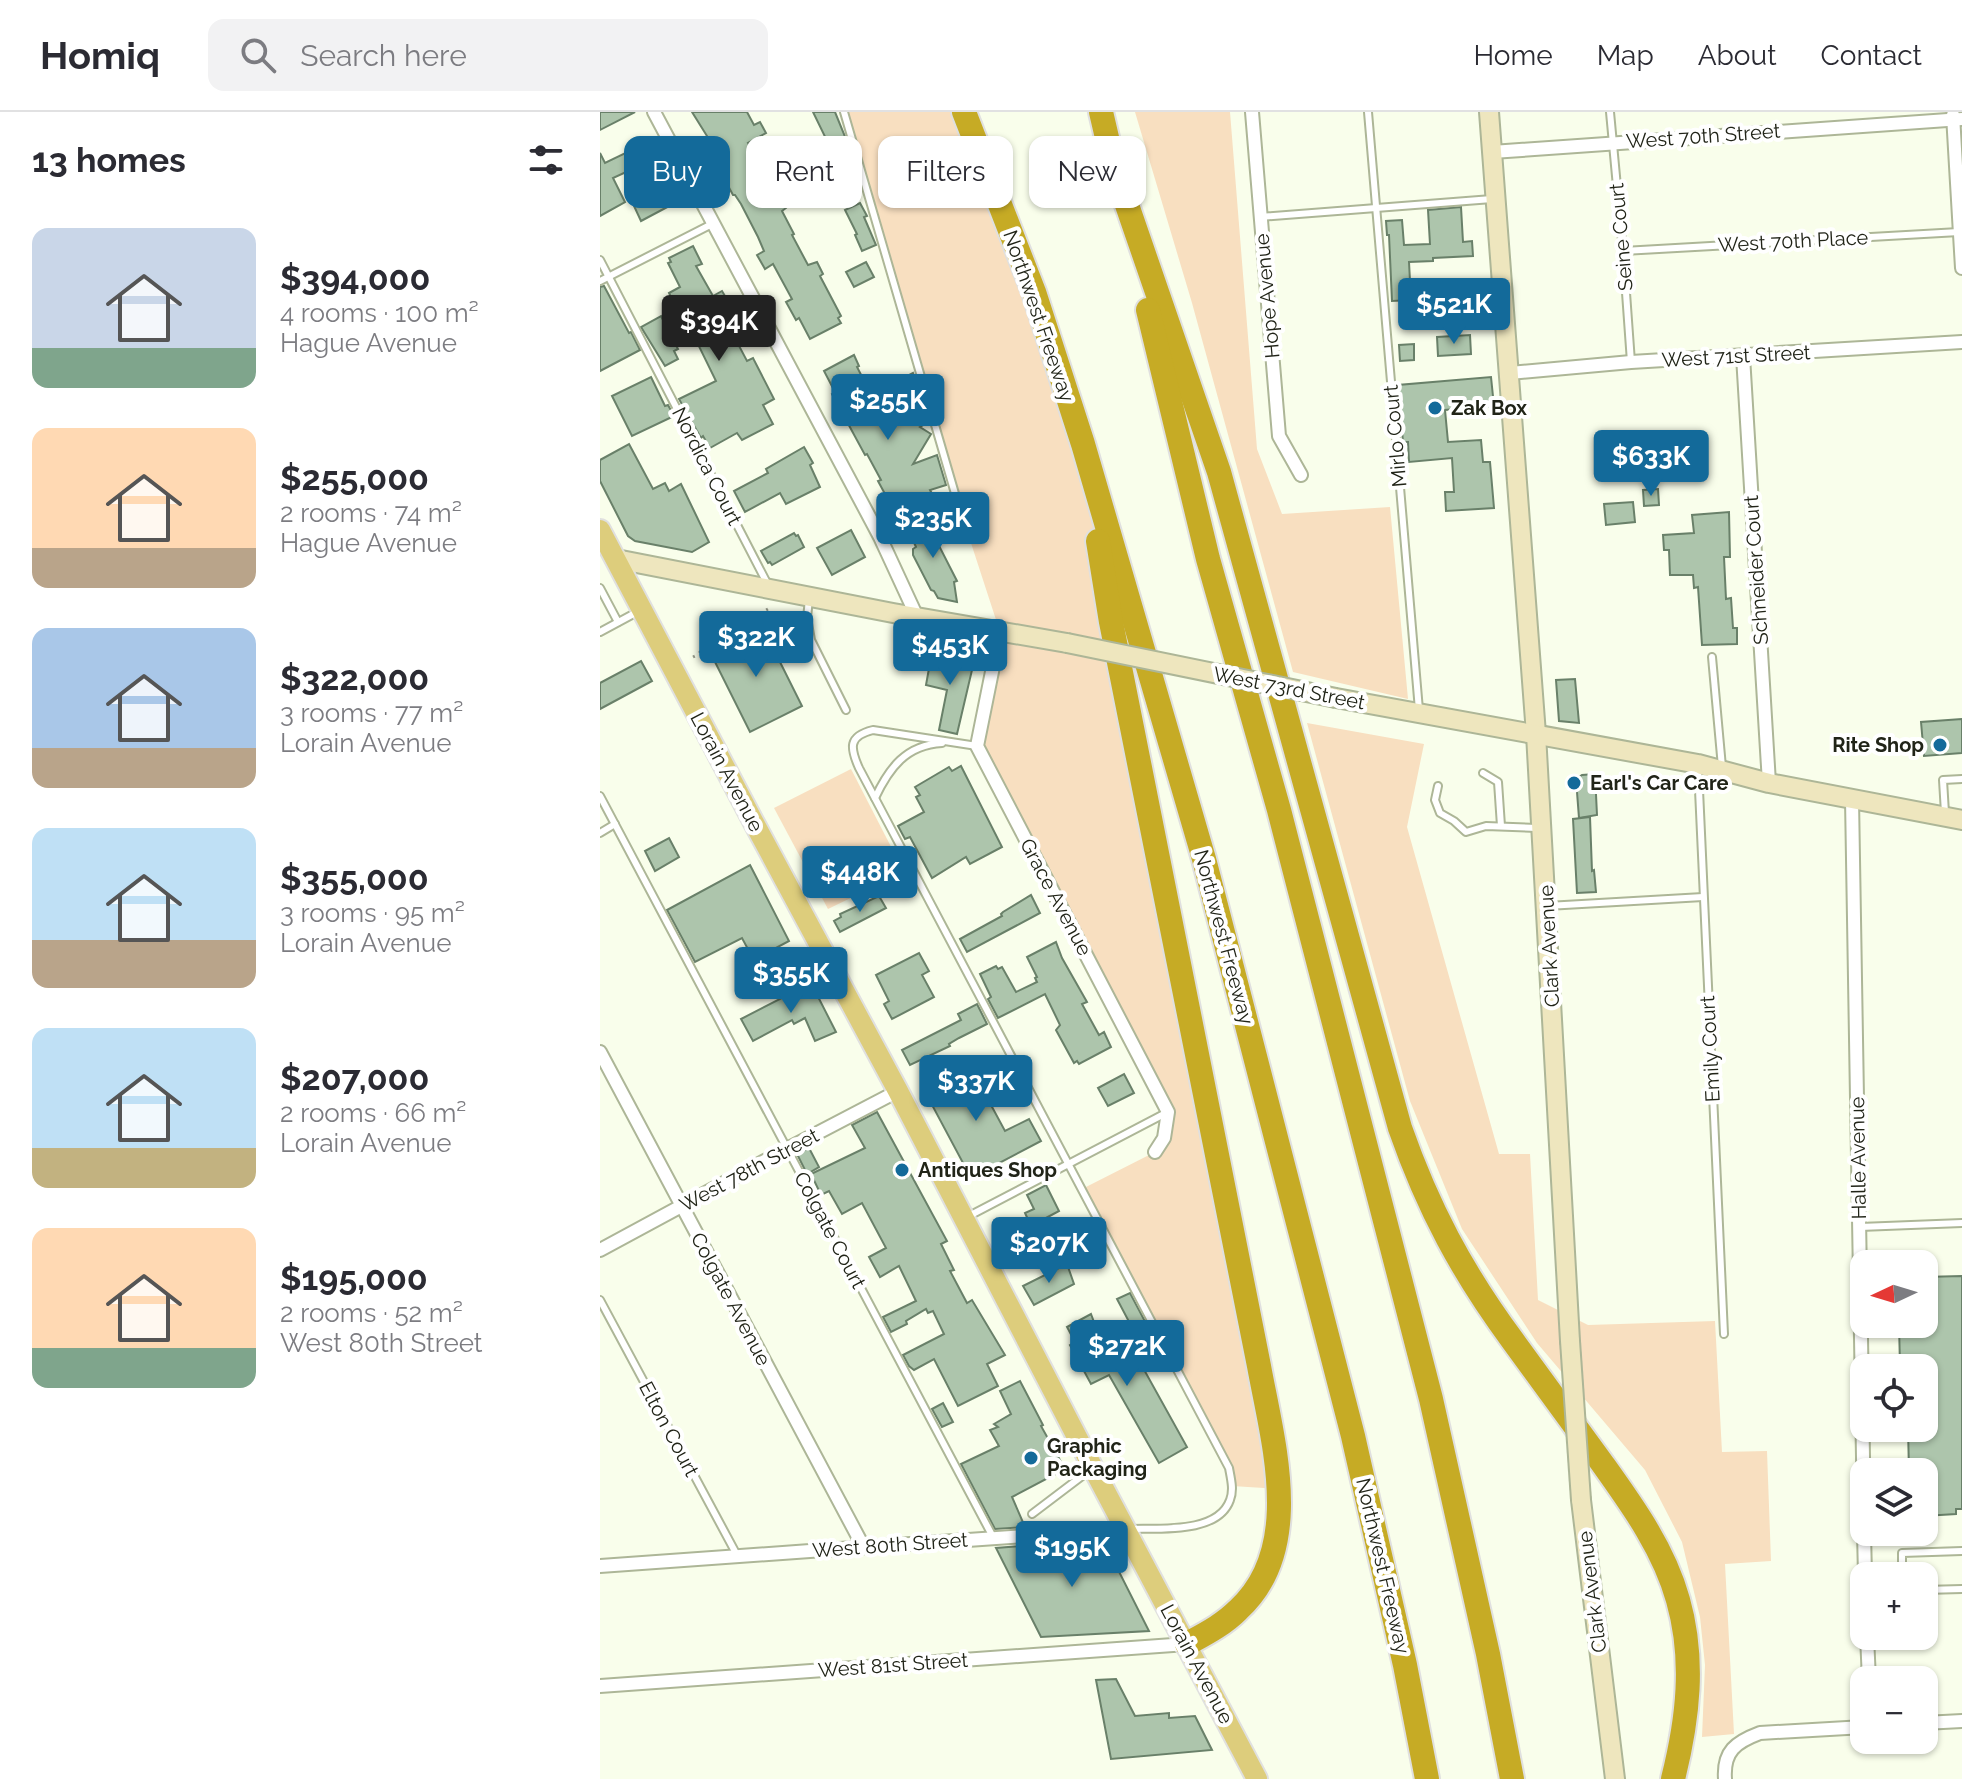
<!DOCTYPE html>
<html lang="en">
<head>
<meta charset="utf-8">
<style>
	body { margin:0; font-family:Raleway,sans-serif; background:#f2f2f3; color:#2b2b33; height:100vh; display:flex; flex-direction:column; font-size:30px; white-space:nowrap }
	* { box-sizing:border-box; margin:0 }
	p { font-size:26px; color:#7c7c81 }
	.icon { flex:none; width:44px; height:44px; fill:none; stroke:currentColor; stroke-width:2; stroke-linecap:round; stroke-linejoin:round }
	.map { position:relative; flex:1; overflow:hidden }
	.sheet { display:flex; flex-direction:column; background:#fff; width:600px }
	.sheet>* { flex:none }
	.hud { position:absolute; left:24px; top:24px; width:760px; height:72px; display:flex; gap:16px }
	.needle { width:52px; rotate:266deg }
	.buttons { position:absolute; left:1250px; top:1138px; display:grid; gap:16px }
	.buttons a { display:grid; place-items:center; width:88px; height:88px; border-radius:16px; background:#fff; box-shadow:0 2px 6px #0004; font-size:40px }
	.price { position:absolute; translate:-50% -68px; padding:0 18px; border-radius:8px; background:#136a9a; color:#fff; font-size:26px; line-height:52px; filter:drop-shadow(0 2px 4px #0008) }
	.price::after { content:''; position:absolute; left:50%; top:48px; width:24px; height:18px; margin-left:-12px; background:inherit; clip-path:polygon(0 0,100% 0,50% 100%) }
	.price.selected { background:#222; color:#fff }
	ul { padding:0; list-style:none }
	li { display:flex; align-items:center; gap:24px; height:200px; padding:0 32px }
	li span { display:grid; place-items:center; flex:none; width:224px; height:160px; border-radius:16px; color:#555 }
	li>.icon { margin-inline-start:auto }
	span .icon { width:96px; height:96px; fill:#fffc; stroke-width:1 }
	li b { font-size:34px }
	h2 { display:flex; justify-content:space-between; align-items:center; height:96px; padding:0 32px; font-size:34px }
	.pill { padding:0 28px; border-radius:16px; background:#fff; box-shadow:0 2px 6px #0004; font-size:28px; line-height:72px }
	.pill.selected { background:#136a9a; color:#fff }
	header { display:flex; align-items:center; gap:48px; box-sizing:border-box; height:112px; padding:0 40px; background:#fff; border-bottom:2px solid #e1e1e2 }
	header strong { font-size:38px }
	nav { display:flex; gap:44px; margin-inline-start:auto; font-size:28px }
	.search { width:560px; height:72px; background:#f2f2f3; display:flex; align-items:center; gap:20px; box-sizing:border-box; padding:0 28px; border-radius:16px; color:#7c7c81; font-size:30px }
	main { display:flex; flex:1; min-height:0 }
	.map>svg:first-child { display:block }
	.green { fill:#f8dfc0 }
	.building { fill:#adc5ac; stroke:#698069; stroke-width:2 }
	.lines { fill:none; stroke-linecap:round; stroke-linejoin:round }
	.lane-casing { stroke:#adb697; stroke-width:10 }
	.street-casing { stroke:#adb697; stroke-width:16 }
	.secondary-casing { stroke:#adb697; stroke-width:22 }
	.primary-casing { stroke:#e0e0df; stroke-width:24 }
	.highway-casing { stroke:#e0e0df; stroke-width:28 }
	.path { stroke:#949888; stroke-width:3; stroke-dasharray:2 6; stroke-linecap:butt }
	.lane { stroke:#fff; stroke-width:6 }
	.street { stroke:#fff; stroke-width:12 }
	.secondary { stroke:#eee6be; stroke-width:18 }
	.primary { stroke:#ddcd7c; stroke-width:20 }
	.highway { stroke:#c6ab25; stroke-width:24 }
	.secondary-bridge-casing { stroke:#adb697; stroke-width:22; stroke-linecap:butt }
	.secondary-bridge { stroke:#eee6be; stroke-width:18 }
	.poi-dot { fill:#136a9a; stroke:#fff; stroke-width:3 }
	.labels { text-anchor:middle; stroke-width:8; stroke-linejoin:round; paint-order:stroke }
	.street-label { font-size:20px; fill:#212418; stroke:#fff }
	.poi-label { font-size:20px; font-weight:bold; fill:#212418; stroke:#fff; text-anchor:start }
</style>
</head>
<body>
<header>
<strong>Homiq</strong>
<div class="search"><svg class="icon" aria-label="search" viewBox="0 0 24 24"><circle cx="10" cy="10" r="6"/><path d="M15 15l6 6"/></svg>Search here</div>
<nav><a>Home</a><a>Map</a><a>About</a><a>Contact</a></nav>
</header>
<main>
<section class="sheet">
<h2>13 homes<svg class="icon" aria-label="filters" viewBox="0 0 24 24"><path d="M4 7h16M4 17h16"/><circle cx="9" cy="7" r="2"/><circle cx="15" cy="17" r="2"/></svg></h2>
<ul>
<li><span style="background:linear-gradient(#c9d6e8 75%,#7fa58c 0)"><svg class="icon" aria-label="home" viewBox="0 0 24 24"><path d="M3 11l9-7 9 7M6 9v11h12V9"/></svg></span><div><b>$394,000</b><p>4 rooms · 100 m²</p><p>Hague Avenue</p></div></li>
<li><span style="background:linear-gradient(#ffd9b3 75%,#b9a48a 0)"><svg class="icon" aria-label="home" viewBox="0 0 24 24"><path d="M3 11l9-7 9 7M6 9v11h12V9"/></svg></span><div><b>$255,000</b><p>2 rooms · 74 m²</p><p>Hague Avenue</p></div></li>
<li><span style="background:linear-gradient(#a9c7e8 75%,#b9a48a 0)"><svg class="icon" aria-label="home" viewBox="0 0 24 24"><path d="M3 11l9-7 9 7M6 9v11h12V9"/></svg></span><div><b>$322,000</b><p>3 rooms · 77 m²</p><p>Lorain Avenue</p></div></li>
<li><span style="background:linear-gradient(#bfe0f5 70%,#b9a48a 0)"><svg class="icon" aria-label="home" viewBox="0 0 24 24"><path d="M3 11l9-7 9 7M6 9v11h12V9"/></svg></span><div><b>$355,000</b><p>3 rooms · 95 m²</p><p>Lorain Avenue</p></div></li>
<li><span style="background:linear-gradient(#bfe0f5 75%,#c2b280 0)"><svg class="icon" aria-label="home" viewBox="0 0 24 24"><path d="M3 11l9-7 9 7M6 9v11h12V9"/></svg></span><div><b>$207,000</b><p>2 rooms · 66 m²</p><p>Lorain Avenue</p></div></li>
<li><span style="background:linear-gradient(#ffd9b3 75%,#7fa58c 0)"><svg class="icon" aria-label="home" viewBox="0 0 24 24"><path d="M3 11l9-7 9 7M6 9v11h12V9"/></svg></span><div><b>$195,000</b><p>2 rooms · 52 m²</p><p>West 80th Street</p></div></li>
</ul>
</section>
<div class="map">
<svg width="1362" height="1667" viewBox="0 0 1362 1667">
	<rect width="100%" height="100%" fill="#f9feeb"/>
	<g class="green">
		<path d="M244 0H364L483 332 679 1377 632 1374 629 1356 482 1077 555 1040 568 1000 377 634 400 520 356 385Z"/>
		<path d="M535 0H630L657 337 682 402 790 395 808 587 693 560 592 191Z"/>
		<path d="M707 611 824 632 807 715 899 1042H930L938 1188 988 1213 1115 1209 1122 1340 1167 1339 1171 1449 1125 1452 1134 1622 1102 1625 1105 1553 1100 1505 1082 1430 1045 1358 937 1231 862 1117 810 989Z"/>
		<path d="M251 657 304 760 228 797 174 696Z"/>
	</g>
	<g class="building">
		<path d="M0 0H35L0 18Z"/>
		<path d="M92 0H147L154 13 160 10 166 21 148 31 165 62 168 60 184 90 186 96 182 99 194 122 192 123 208 153 217 150 223 162 220 164 241 204 238 206 241 211 210 227 199 206 196 208 186 190 192 187 173 152 165 157 157 143 164 139 158 125 141 92 135 83H133L119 57 108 34 112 32Z"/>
		<path d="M213 0H235L246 27 230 35Z"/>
		<path d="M42 33 50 49 13 66 25 90 0 104V41L5 51Z"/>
		<path d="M240 47 249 64 234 71 225 55Z"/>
		<path d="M65 77 73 92 41 109 34 94Z"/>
		<path d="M260 91 267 104 264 105 276 133 262 139 255 123 257 122 245 98Z"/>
		<path d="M861 95 863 130 872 129 873 144 833 146V149L809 150 811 188 792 189 789 123H787L786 109 802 108 804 133 830 132 828 98Z"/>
		<path d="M93 134 102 152 96 154 113 184 122 179 131 194 127 196 136 211 129 215 147 249 153 246 174 287 163 293 173 312 142 328 137 321 110 336 103 324 101 326 97 319 79 287 116 269 91 218 103 211 90 188 76 195 69 181 80 175 68 151 71 150 69 146Z"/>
		<path d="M266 150 274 165 254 175 246 160Z"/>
		<path d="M4 174 29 221 31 220 40 238 0 259V175Z"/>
		<path d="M61 204 78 237 74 239 78 247 65 254 41 215Z"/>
		<path d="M870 223 871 242 838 244 837 225Z"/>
		<path d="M814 232V248L800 249 799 233Z"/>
		<path d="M254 243 259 254 257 255 274 288 276 287 279 293 282 292 295 314 324 298 328 310 320 315 331 322 313 352 337 343 346 373 330 378 336 389 299 408 278 369 281 368 267 342 265 343 232 282 235 280 224 259Z"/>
		<path d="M313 261 318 275 305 282 298 269Z"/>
		<path d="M51 265 65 294 68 293 74 304 32 324 12 284Z"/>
		<path d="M891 265 894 294 845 298 848 330 881 328 883 350H890L894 396 846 399 845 380H854L852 346 809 350 808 330H803L798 273Z"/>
		<path d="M29 332 53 377 65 371 69 379 81 372 109 430 92 440 35 429 28 424 0 369V348Z"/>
		<path d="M204 335 213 351 210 353 220 375 186 392 180 381 145 400 134 379 168 361 166 357Z"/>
		<path d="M1058 377 1059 393 1044 394 1043 378Z"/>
		<path d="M1033 390 1035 410 1006 413 1004 392Z"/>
		<path d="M1129 400 1130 445H1124L1126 487 1131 486 1133 516H1137V532L1102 533 1098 475 1094 476 1093 463H1070L1069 438H1064L1063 423 1094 421 1092 403Z"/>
		<path d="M333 404 340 416 338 417 339 419 333 422 357 469 354 470 357 490 338 486 334 479 331 478 313 443V437L316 435 308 417Z"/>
		<path d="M251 418 265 445 232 463 217 436Z"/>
		<path d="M194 421 196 424 198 423 204 435 172 453 170 450 168 451 161 439Z"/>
		<path d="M162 514 202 594 150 620 110 540Z"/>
		<path d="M332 540 371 548 368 557 372 558 357 622 339 618 347 578 326 573Z"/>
		<path d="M41 549 52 569 0 597V571Z"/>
		<path d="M975 567 979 611 959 609 956 568Z"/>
		<path d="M1362 607V641L1324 644 1321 610Z"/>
		<path d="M361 654 402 735 370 752 366 745 332 766 310 725 305 727 298 714 324 700 316 685 320 683 315 675 349 655 352 659Z"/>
		<path d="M995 662 997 703 979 706 976 667 982 663Z"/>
		<path d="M990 705 992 759 994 758 996 780 977 781 973 707Z"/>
		<path d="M69 726 79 745 55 759 45 739Z"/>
		<path d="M150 753 189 829 159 845 156 838 150 841 142 826 95 850 67 798Z"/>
		<path d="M431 783 440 801 367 840 360 827 402 804 401 802 403 800Z"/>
		<path d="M279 784 286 796 240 820 234 809 241 805 240 802Z"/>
		<path d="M456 830 462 846 487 890 482 892 499 923 504 920 511 935 479 952 477 949 474 951 456 918 460 913 445 882 398 906 388 887 391 885 380 862 396 854 398 857 402 855 416 880 437 870 435 866 437 865 427 845Z"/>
		<path d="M319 841 329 859 322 863 334 885 292 907 284 892 289 889 276 863Z"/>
		<path d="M211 871 236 920 215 929 205 906 194 912 192 908 153 929 141 907Z"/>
		<path d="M377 892 387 912 359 926 349 932 350 934 310 953 302 938 361 908 358 902Z"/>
		<path d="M365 955 366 959 371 956 405 1019 429 1007 441 1029 371 1066 323 976Z"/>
		<path d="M524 962 534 981 508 994 498 976Z"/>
		<path d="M277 1000 347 1129 341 1132 354 1158 350 1159 367 1191 372 1188 405 1243 387 1252 398 1274 358 1294 334 1247 314 1258 309 1254 303 1243 344 1222 333 1199 328 1201 326 1197 306 1209 307 1212 291 1220 283 1205 316 1189 299 1154 280 1165 269 1145 286 1136 262 1091 242 1102 229 1079 221 1083 211 1062 265 1036 252 1013Z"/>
		<path d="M209 1036 219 1055 207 1062 197 1042Z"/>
		<path d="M446 1073 459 1099 431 1114 425 1101 434 1097 427 1083Z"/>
		<path d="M467 1152 474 1172 434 1193 423 1174Z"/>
		<path d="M1362 1164V1397H1356V1402L1324 1404V1360H1309L1308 1316H1324V1256H1307V1254H1300L1299 1212H1324V1165Z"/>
		<path d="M530 1181 549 1217 536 1223 517 1187Z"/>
		<path d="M491 1202 497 1218 503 1214 523 1263 542 1254 587 1335 559 1351 509 1263 491 1272 470 1233 475 1230 467 1215Z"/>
		<path d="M420 1269 443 1313 441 1314 465 1357 412 1385 425 1415 395 1417 361 1352 399 1334 390 1318 398 1315 394 1312 411 1302 400 1279Z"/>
		<path d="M343 1291 353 1310 342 1315 332 1297Z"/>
		<path d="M503 1428 549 1519 441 1525 396 1436Z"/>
		<path d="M516 1567 535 1604 569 1601V1606L595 1604 612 1638 511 1647 496 1568Z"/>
	</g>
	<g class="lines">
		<g class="lane-casing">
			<g id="lane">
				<path d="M244 0 356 385 280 425"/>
				<path d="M768 0 819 598"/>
				<path d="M1010 0 1023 139 1031 250"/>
				<path d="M660 105 892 87"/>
				<path d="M1023 139 1359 120"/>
				<path d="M0 148 167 471"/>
				<path d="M0 169 112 112"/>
				<path d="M0 476 18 510"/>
				<path d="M209 487 207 506 211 528 246 598"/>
				<path d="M0 520 39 499"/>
				<path d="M1112 545 1122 655"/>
				<path d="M377 634 273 618C248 624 250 636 259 656L629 1356C631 1367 634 1378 630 1388 618 1422 559 1416 530 1417"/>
				<path d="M1098 656 1124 1222"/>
				<path d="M883 661 898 670 901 714"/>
				<path d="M838 674 835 688 840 701 854 709 866 720 886 714 937 716"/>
				<path d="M0 684 393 1425"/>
				<path d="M275 686C289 656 306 633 342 631"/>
				<path d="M1345 701 1343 668 1362 667"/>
				<path d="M0 721 15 712"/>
				<path d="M947 794 1103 785"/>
				<path d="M367 1105 566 1001"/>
				<path d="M1260 1115 1362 1111"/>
				<path d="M0 1188 138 1445"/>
				<path d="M432 1402 490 1358"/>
				<path d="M1302 1464V1441L1362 1439"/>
				<path d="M1324 1478 1362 1477"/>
			</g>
		</g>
		<g class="street-casing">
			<g id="street">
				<path d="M54 0 280 425 317 505"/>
				<path d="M652 0 679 324 701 363"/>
				<path d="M1353 3 1362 156"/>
				<path d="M892 40 1362 7"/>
				<path d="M1143 244 1169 671"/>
				<path d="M910 261 1031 250 1362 230"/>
				<path d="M400 520 377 634 568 1000 564 1026 555 1040"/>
				<path d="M1252 687 1264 1405"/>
				<path d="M0 940 263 1434"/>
				<path d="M0 1138 187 1037 298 979"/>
				<path d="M1264 1420 1265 1464"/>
				<path d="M0 1454C175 1442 350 1428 525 1417"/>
				<path d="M1267 1524 1269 1568"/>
				<path d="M0 1574 587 1532"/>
				<path d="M1324 1611 1362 1609"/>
				<path d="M1125 1667C1123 1639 1136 1630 1160 1621L1264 1615"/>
			</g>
		</g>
		<g class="secondary-casing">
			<g id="secondary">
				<path d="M889 0 936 622 970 1229"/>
				<path d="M16 447 293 501 467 531"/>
				<path d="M736 586 1098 652 1169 671 1362 708"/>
				<path d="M981 1388 1015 1667"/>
			</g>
		</g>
		<g class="primary-casing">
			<path id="primary" d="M0 418 153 709 298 979 493 1356 657 1667"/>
		</g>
		<g class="highway-casing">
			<g id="highway">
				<path d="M364 0 434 180 483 332 604 747 753 1324 805 1553 827 1667"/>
				<path d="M501 0 519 77"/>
				<path d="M516 61 619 360 800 1016C828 1096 862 1160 913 1229 942 1269 972 1310 1002 1351 1032 1393 1064 1437 1078 1488 1095 1548 1088 1607 1073 1667"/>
				<path d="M548 198 608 447 679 698 831 1287 888 1542 912 1667"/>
				<path d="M498 429 511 510 659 1254C673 1331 705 1437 638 1498 623 1513 605 1522 587 1532"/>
			</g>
		</g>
		<path class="path" d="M93 545 99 542 102 536 173 494"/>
		<use href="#lane" class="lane"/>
		<use href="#street" class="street"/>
		<use href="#secondary" class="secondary"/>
		<use href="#primary" class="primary"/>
		<use href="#highway" class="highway"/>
		<g class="secondary-bridge-casing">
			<g id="secondary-bridge">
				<path d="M467 531 736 586"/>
				<path d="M970 1229 981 1388"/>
			</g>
		</g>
		<use href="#secondary-bridge" class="secondary-bridge"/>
	</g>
	<g class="poi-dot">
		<circle cx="835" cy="296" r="8"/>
		<circle cx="1340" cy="633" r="8"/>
		<circle cx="974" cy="671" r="8"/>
		<circle cx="302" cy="1058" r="8"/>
		<circle cx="431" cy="1346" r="8"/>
	</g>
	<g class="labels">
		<g class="street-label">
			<text transform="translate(1103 24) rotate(-4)" y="7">West 70th Street</text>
			<text transform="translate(1021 125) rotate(-95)" y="7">Seine Court</text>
			<text transform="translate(1193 129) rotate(-3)" y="7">West 70th Place</text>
			<text transform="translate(667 184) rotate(-95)" y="7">Hope Avenue</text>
			<text transform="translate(439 204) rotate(71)" y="7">Northwest Freeway</text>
			<text transform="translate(1136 244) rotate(-3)" y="7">West 71st Street</text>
			<text transform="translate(795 324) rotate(-95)" y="7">Mirlo Court</text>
			<text transform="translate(107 354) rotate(63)" y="7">Nordica Court</text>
			<text transform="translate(1156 458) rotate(-94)" y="7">Schneider Court</text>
			<text transform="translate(689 576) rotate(11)" y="7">West 73rd Street</text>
			<text transform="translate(127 660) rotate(62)" y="7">Lorain Avenue</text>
			<text transform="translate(456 785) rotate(62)" y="7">Grace Avenue</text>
			<text transform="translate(624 825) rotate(75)" y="7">Northwest Freeway</text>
			<text transform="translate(949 834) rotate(-93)" y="7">Clark Avenue</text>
			<text transform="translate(1110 937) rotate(-93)" y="7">Emily Court</text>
			<text transform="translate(1258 1046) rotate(-91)" y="7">Halle Avenue</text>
			<text transform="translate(149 1058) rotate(-28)" y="7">West 78th Street</text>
			<text transform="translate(230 1118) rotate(62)" y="7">Colgate Court</text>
			<text transform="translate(131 1187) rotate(62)" y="7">Colgate Avenue</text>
			<text transform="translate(69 1317) rotate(62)" y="7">Elton Court</text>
			<text transform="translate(290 1433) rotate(-4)" y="7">West 80th Street</text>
			<text transform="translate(783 1454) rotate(77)" y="7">Northwest Freeway</text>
			<text transform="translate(992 1480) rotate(-97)" y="7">Clark Avenue</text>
			<text transform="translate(597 1552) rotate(62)" y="7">Lorain Avenue</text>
			<text transform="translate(293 1553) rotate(-4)" y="7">West 81st Street</text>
		</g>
		<g class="poi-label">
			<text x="851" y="303">Zak Box</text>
			<text x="1324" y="640" text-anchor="end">Rite Shop</text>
			<text x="990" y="678">Earl's Car Care</text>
			<text x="318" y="1065">Antiques Shop</text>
			<text x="447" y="1341">Graphic<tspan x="447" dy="23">Packaging</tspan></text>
		</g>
	</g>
</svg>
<div class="buttons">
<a><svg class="needle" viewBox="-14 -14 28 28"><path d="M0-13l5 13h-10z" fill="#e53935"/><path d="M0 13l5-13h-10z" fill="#7c7c81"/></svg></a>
<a><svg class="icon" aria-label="locate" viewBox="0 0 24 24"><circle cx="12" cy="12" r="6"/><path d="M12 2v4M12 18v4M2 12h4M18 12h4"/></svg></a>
<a><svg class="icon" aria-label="layers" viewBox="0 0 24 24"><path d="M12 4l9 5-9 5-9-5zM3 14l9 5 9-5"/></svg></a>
<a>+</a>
<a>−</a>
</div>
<b class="price" style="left:854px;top:234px">$521K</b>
<b class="price selected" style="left:119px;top:251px">$394K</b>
<b class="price" style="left:288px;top:330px">$255K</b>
<b class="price" style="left:1051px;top:386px">$633K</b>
<b class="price" style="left:333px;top:448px">$235K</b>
<b class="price" style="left:156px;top:567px">$322K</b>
<b class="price" style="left:350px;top:575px">$453K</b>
<b class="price" style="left:260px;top:802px">$448K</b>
<b class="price" style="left:191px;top:903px">$355K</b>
<b class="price" style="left:376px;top:1011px">$337K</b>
<b class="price" style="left:449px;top:1173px">$207K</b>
<b class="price" style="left:527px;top:1276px">$272K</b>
<b class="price" style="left:472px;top:1477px">$195K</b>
<div class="hud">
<a class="pill selected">Buy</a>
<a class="pill">Rent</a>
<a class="pill">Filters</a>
<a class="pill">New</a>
</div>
</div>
</main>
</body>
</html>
